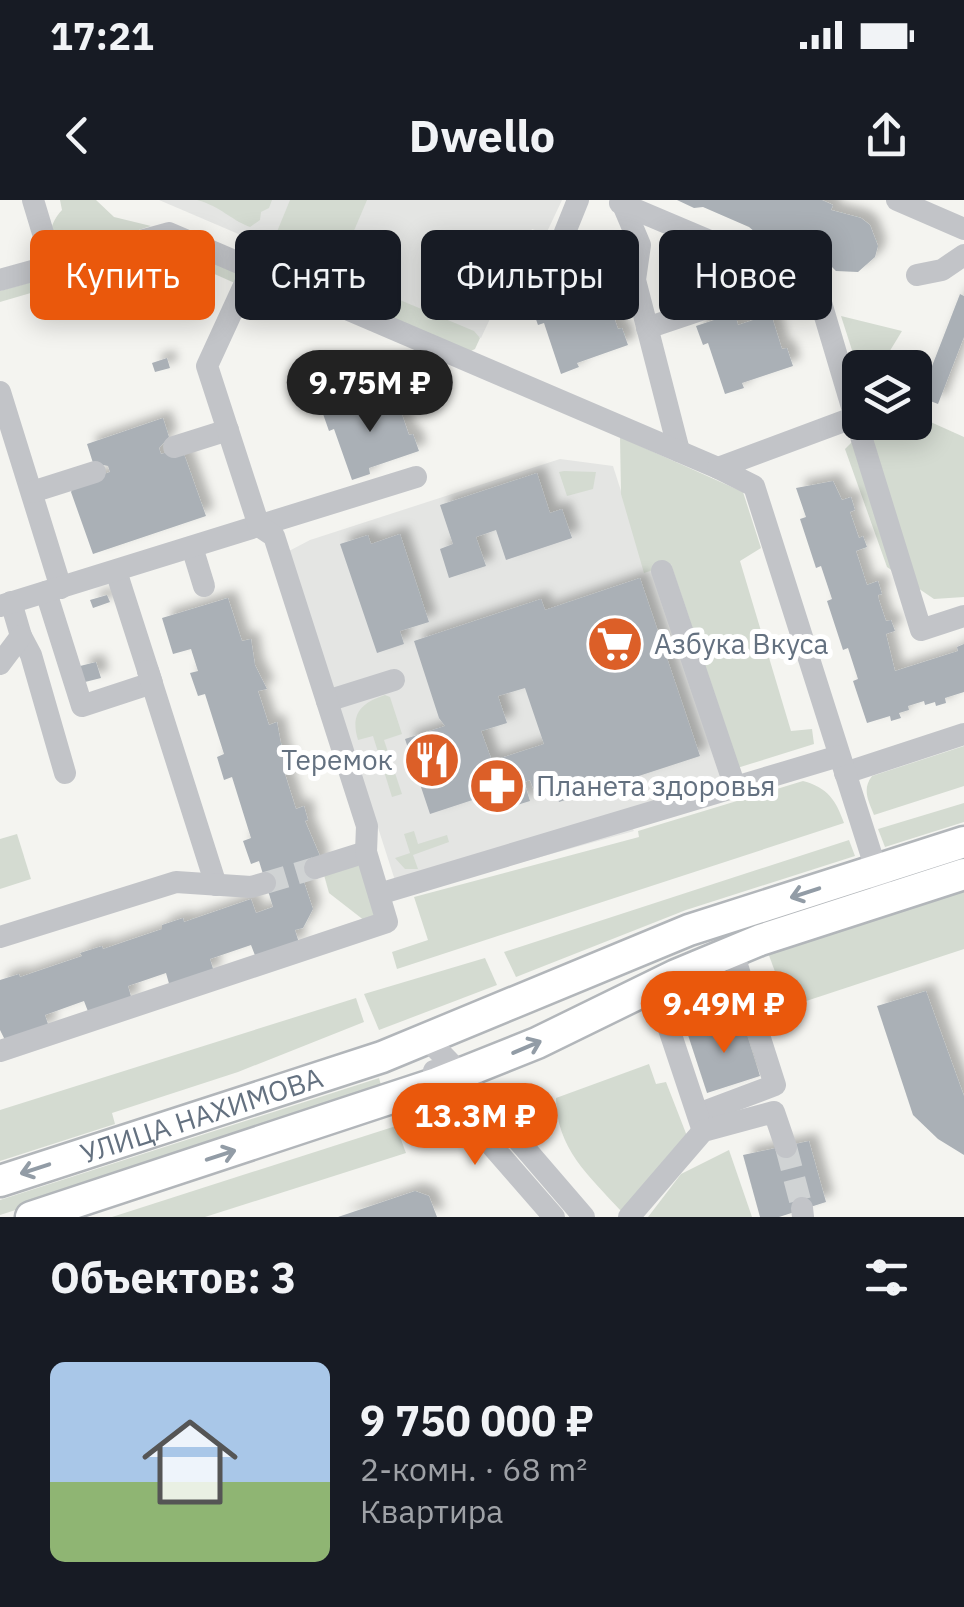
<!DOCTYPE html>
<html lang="ru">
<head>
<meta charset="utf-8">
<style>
	body { margin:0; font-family:"IBM Plex Sans",sans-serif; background:#242831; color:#f1f3f6; height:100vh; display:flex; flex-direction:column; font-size:38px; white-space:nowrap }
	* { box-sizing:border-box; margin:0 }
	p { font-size:32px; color:#9ea1a6 }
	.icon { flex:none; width:55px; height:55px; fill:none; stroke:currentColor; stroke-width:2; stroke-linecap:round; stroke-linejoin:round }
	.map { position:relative; height:1017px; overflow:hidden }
	.side { display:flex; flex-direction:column; background:#171b24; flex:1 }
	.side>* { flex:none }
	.banner { position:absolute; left:30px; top:30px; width:905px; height:90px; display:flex; gap:20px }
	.tools { position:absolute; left:842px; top:150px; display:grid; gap:20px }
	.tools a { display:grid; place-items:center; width:90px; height:90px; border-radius:15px; background:#171b24; box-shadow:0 5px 25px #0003; font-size:50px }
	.price { position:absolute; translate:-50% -85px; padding:0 22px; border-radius:35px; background:#ea580c; color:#fff; font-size:32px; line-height:65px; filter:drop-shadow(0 2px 5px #0008) }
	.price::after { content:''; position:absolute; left:50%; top:60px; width:30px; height:22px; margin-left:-15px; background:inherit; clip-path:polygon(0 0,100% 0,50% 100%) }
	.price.active { background:#222; color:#fff }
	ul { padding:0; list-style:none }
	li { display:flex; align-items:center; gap:30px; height:250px; padding:0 50px }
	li+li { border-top:2px solid #363941 }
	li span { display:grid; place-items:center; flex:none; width:280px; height:200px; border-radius:15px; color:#555 }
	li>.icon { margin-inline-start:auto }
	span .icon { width:120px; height:120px; fill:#fffc; stroke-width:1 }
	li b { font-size:42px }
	h2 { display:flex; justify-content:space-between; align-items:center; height:120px; padding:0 50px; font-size:42px }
	.tag { padding:0 35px; border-radius:15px; background:#171b24; box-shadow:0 5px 25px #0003; font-size:35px; line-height:90px }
	.tag.active { background:#ea580c; color:#fff }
	.status { display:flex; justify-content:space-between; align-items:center; height:70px; padding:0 50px; background:#171b24; direction:ltr }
	.status svg { height:28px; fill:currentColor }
	header { display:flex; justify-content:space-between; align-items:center; height:130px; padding:0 50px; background:#171b24; font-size:45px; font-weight:700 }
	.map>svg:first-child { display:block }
	.built { fill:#e4e5e3 }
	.green { fill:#d4dbd1 }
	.building { fill:#aab0b6; fill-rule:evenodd; filter:url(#shadow) }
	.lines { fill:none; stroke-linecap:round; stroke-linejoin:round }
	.minor-tunnel { stroke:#d0d3d4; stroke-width:22; stroke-dasharray:22 11; stroke-linecap:butt }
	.major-casing { stroke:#b2b6ba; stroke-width:35 }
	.minor { stroke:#c2c4c8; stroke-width:22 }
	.major { stroke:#fff; stroke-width:30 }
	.oneway { stroke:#929ca6 }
	.labels { text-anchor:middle; stroke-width:10; stroke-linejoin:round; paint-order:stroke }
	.poi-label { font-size:28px; fill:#647180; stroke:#fff; text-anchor:start }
	.street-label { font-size:28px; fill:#647180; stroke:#fff }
</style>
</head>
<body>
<div class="status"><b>17:21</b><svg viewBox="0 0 49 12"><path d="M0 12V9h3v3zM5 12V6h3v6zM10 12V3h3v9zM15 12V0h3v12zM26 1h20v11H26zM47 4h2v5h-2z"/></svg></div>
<header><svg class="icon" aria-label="back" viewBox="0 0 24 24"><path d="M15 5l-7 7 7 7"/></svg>Dwello<svg class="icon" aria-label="share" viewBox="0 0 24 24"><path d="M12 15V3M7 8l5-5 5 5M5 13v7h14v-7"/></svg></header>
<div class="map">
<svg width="964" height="1017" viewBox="0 0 964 1017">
	<defs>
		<filter id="shadow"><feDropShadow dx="8" dy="-8" stdDeviation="5" flood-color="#0004"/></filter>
	</defs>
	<rect width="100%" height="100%" fill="#f4f4f0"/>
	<g class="built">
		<path d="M159 0H562L546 34 532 29 481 138Z"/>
		<path d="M560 259 613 266 645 366 673 357 748 593 632 628 634 631 400 696 289 351 310 340Z"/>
	</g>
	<g class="green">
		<path d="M60 0H96L114 17 151 26 70 52C44 49 47 26 62 10Z"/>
		<path d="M197 0H272L269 8 261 12 260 20 250 27C229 19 222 7 197 0Z"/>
		<path d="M290 0H367L339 66 274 39Z"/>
		<path d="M168 43 241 74 237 84 167 53 0 102V91Z"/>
		<path d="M321 67 474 131 480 138 475 149 467 153 312 86 308 71Z"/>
		<path d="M841 116 902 131 880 167 860 168V175Z"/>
		<path d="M915 215 964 237V397L934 399 887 367 845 249 871 223 915 222Z"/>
		<path d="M620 237 743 292 761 348 740 361 791 531 812 529 814 544 734 569 726 528 671 364 644 373 621 294Z"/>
		<path d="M564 271 596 272 593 289 567 296 559 272Z"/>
		<path d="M385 495 390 497 402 534 384 540 402 594 392 597 373 536 358 540C350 514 361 503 385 495Z"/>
		<path d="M964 546V586L874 615C868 600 862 589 872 576Z"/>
		<path d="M803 581C828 588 836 600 844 623L397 769 392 752 428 740 414 697 639 637 638 631Z"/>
		<path d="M964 603V622L885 647 878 629Z"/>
		<path d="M414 631 418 644 447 635 449 642 413 655 418 669H405L395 658 410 653 404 634Z"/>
		<path d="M17 634 31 679 0 689V639Z"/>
		<path d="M849 640 855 656 686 710 516 777 504 752Z"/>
		<path d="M355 666H359L378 717 365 721 329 693 324 675Z"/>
		<path d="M964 687V749L788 807 767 750Z"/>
		<path d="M485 758 497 785 379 830 364 794Z"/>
		<path d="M356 798 364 822 238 872 112 913 115 924 0 961V910Z"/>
		<path d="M649 864 656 884 666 882 687 936C661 958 647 989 621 1011 589 976 556 948 556 898Z"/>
		<path d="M379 878 383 892 0 1015V1000Z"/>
		<path d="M396 926 406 953 205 1017H112Z"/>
		<path d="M729 950 752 1017H648L681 974Z"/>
	</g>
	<g class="building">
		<path d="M677 0H822L833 5 831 10 861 18 870 25 878 46 875 57 858 72 836 71 824 59 778 39 761 37 749 27 703 7 694 8Z"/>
		<path d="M570 93 574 105 606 94 618 129 622 128 628 145 577 163 579 167 561 174 544 123 538 125 531 105Z"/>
		<path d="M960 94 964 96V137L938 204 920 197Z"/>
		<path d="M735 113 738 125 771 114 782 149 787 148 793 166 742 183 744 188 725 194 708 143 703 145 696 126Z"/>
		<path d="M167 158 170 168 155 172 152 163Z"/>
		<path d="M360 198 365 211 397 200 409 235 413 234 419 251 369 268 370 274 352 280 334 229 329 231 322 211Z"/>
		<path d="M163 218 169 237 159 248 161 254 175 250 184 254 206 316 93 354 71 292 76 283 110 272 108 266 93 263 87 244Z"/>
		<path d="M537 273 550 313 562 309 572 338 506 360 496 330 476 337 486 366 449 378 440 349 453 344 440 305Z"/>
		<path d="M833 281 842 300 851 297 855 310 850 312 859 338 863 336 867 347 856 351 867 385 878 381 882 394 878 395 879 400 886 421 891 420 895 431 886 434 895 471 958 451 957 447 964 444V492L945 498 946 503 936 506 935 502 925 505 924 501 908 506 909 510 899 513 901 518 891 521 890 516 867 523 853 481 858 479 848 448 843 450 827 401 832 399 821 366 816 368 800 319 806 317 796 288Z"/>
		<path d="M400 334 429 422 400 431 404 444 377 453 340 344 368 335 371 344Z"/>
		<path d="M640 378 700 556 559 602 554 587 535 593 530 580 524 582 530 601 517 605 512 587 430 614 405 539 445 526 439 518 414 441 541 399 545 410ZM525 488 544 544 492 561 481 531 507 523 498 496Z"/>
		<path d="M107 395 110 402 93 408 90 400Z"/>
		<path d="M228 398 242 441 251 439 255 465 267 489 258 491 269 525 277 522 282 549 293 572 285 574 296 609 304 606 308 620 305 621 320 656 318 677 304 682 313 709 303 728 295 730 299 743 256 758 251 745 210 759 214 772 170 787 166 773 128 786 132 800 89 814 84 801 45 815 49 827 6 842 0 830V780L19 774 20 777 82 756 80 753 102 746 103 749 162 729V725L183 718 184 722 251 699 256 713 273 707 259 661 251 664 243 641 251 638 232 577 224 580 217 557 224 554 205 494 198 496 190 473 198 471 191 449 173 454 162 418Z"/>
		<path d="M96 462 101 478 85 482 80 466Z"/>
		<path d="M926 791 964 896V955L938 939 913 915 877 806Z"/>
		<path d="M742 819 760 876 707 893 688 835Z"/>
		<path d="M809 941 826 1002 779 1017H760L743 955Z"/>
		<path d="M415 991 429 996 437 1017H338Z"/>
	</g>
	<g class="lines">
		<g class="minor-tunnel">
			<path d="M265 683 315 668"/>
			<path d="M786 947 802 1008"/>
		</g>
		<g class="major-casing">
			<g id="major">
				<path id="s1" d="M0 981 382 857 689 730 964 642"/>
				<path d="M31 1017 437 883 537 843 676 775 760 740 964 674"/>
			</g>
		</g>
		<g class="minor">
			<path d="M33 0 52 63"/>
			<path d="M578 0 559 47 635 80"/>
			<path d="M621 0 640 45 635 80 679 251"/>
			<path d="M897 0 964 29"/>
			<path d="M620 3 816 86 855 217"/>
			<path d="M917 75 942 70 964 55"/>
			<path d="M0 80 169 33 718 268"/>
			<path d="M647 128 796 78"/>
			<path d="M0 192 61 388"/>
			<path d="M174 247 228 230"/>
			<path d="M32 292 95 272"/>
			<path d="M192 347 204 386"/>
			<path d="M662 371 735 587"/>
			<path d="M46 392 82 506 152 483 116 371"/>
			<path d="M11 402 21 436 31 455 65 573"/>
			<path d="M0 406 416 277"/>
			<path d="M0 464 21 436"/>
			<path d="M148 471 216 685"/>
			<path d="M327 501 394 480"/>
			<path d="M845 573 964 534"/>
			<path d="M315 668 366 652"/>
			<path d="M880 682 754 286 718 268 855 217 921 430 964 416"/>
			<path d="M379 694 839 556"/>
			<path d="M0 737 176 682 251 687 265 683"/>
			<path d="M426 838 461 874 584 1017"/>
			<path d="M0 851 387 722 366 652 367 626 274 336 259 326 207 166 252 68"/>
			<path d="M434 871 437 883 554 1017"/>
			<path d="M698 914 775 885 749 804"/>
			<path d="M703 931 669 829 749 804 733 752"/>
			<path d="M802 1008 803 1017"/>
			<path d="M629 1017 703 931 774 912 786 947"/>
		</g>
		<use href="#major" class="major"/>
	</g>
	<defs><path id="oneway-shaft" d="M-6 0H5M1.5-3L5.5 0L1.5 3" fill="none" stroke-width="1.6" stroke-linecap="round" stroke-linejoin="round" transform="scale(2.5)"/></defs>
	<g class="oneway">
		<use href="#oneway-shaft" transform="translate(805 693) rotate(162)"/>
		<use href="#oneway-shaft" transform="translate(527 847) rotate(-23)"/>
		<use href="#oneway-shaft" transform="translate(221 955) rotate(-18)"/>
		<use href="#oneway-shaft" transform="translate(35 969) rotate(162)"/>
	</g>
	<defs>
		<g id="supermarket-disc" transform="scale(2.875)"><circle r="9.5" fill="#dc5f28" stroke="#fff"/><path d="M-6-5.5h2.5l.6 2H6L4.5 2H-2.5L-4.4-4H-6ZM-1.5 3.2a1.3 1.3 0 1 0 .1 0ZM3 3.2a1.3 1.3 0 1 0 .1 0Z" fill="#fff"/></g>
		<g id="restaurant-disc" transform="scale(2.875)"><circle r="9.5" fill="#dc5f28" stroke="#fff"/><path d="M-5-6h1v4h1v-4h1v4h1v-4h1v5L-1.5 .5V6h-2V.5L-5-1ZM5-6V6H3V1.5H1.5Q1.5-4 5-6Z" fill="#fff"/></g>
		<g id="pharmacy-disc" transform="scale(2.875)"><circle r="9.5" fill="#dc5f28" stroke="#fff"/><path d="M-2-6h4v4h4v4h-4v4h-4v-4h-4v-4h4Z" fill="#fff"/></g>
	</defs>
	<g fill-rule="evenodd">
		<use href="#supermarket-disc" x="615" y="444"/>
		<use href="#restaurant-disc" x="432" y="560"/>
		<use href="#pharmacy-disc" x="497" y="586"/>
	</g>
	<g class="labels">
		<g class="poi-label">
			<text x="654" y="454">Азбука Вкуса</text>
			<text x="393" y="570" text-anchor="end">Теремок</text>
			<text x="536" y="596">Планета здоровья</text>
		</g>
		<g class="street-label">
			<text dy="10" stroke="none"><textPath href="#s1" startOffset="212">УЛИЦА НАХИМОВА</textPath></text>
		</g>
	</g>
</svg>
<div class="tools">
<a><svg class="icon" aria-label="layers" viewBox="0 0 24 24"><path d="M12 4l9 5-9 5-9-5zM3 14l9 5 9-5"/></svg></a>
</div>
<b class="price active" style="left:370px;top:235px">9.75M ₽</b>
<b class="price" style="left:724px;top:856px">9.49M ₽</b>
<b class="price" style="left:475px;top:968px">13.3M ₽</b>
<div class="banner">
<a class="tag active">Купить</a>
<a class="tag">Снять</a>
<a class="tag">Фильтры</a>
<a class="tag">Новое</a>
</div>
</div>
<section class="side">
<h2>Объектов: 3<svg class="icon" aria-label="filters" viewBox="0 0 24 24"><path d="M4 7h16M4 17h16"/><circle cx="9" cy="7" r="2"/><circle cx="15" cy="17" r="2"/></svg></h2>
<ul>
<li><span style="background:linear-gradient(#a9c7e8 60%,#8fb573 0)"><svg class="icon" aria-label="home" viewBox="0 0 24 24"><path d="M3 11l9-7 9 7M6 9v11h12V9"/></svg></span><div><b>9 750 000 ₽</b><p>2-комн. · 68 m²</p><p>Квартира</p></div></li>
</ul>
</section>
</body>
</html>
